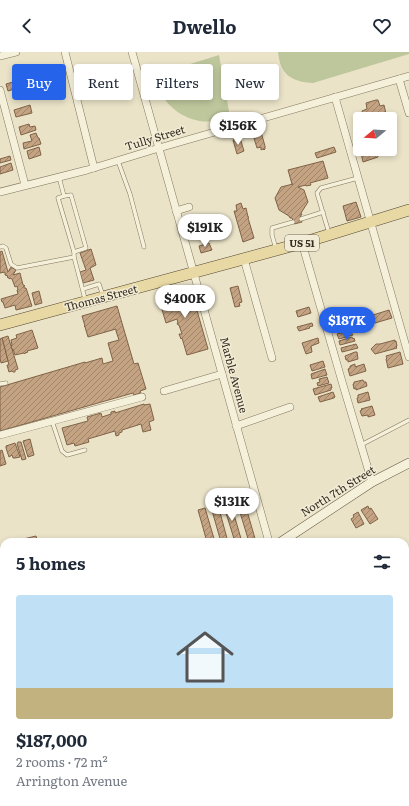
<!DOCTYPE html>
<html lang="en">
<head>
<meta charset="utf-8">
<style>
	body { margin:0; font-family:Literata,serif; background:#f6f6f7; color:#1f2937; height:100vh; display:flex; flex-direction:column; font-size:15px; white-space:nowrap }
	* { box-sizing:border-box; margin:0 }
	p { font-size:13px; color:#747a83 }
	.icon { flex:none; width:22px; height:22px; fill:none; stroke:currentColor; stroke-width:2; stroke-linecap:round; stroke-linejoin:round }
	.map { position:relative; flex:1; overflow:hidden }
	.side { position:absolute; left:0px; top:486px; width:409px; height:268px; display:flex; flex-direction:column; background:#fff; border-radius:12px 12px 0 0; box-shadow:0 2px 6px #0003 }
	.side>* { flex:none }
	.hud { position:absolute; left:12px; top:12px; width:385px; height:36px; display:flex; gap:8px }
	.needle { width:26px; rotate:252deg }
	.buttons { position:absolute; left:353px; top:60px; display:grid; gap:8px }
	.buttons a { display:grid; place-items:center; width:44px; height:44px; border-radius:4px; background:#fff; box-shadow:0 2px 6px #0003; font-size:20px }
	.price { position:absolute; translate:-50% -34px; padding:0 9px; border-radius:14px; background:#fff; color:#222; font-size:13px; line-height:26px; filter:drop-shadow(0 1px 2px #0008) }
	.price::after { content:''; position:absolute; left:50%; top:24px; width:12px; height:9px; margin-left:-6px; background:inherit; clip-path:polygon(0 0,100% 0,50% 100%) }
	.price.active { background:#2563eb; color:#fff }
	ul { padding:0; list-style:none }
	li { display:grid; align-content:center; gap:8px; height:212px; padding:0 16px }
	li+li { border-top:1px solid #e0e1e3 }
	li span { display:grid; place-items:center; height:124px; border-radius:4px; color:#555 }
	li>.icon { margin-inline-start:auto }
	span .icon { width:72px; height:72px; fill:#fffc; stroke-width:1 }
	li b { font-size:17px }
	h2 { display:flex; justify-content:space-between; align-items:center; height:48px; padding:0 16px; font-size:17px }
	.chip { padding:0 14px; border-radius:4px; background:#fff; box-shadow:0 2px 6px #0003; font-size:14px; line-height:36px }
	.chip.active { background:#2563eb; color:#fff }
	header { display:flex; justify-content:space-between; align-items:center; height:52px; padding:0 16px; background:#fff; font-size:18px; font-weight:700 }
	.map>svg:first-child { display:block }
	.park { fill:#bec79c }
	.building { fill:url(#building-hatch); stroke:#806347 }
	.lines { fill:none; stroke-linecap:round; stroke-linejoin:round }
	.lane-casing { stroke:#83765f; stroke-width:4.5 }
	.street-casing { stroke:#83765f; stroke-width:8 }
	.secondary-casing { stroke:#655742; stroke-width:10 }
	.primary-casing { stroke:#524432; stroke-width:12 }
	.lane { stroke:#f5f0da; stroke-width:3.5 }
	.street { stroke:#f5f0da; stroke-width:7 }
	.secondary { stroke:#f5f0da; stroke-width:9 }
	.primary { stroke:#e8d9a4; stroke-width:11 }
	.labels { text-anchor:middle; stroke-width:3; stroke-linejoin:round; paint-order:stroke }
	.shield { fill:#f2ecd6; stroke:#6e6657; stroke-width:1 }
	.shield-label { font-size:10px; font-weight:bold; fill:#352d21 }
	.street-label { font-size:11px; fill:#352d21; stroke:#f2ecd6 }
</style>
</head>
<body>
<header><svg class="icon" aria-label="back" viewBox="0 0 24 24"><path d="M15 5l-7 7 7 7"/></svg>Dwello<svg class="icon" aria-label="heart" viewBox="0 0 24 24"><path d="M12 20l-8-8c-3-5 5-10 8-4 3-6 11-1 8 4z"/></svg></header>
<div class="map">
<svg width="409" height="754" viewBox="0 0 409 754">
	<defs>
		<pattern id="building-hatch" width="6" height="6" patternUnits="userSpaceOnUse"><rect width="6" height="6" fill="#c4a382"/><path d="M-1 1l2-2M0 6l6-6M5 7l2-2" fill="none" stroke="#a0856a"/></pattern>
	</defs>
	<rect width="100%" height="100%" fill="#eae3c8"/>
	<g class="park">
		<path d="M278 0H409V2L313 31C291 30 280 22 278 0Z"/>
		<path d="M219 3 230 65C225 66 220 69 215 69 191 73 166 57 158 35 156 32 156 27 155 23Z"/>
		<path d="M409 642V754H345L344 750H405V643Z"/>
	</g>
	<g class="building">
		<path d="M20 28 22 35 8 39 6 32Z"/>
		<path d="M376 48H378L380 54 384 53 387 66 382 67H364L362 59 367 57 366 51Z"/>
		<path d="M30 53 32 61 16 65 14 58Z"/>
		<path d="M29 72 30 75 35 74 36 78 21 83 19 75Z"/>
		<path d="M261 80 265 94V97L264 98 263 97 261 98V95L257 96 253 83Z"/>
		<path d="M36 81 38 86H39L41 92 24 97 23 91 32 89 30 83Z"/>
		<path d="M240 86 244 99 237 102 233 88Z"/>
		<path d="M39 95 41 103 29 107 27 99Z"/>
		<path d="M334 95 336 100 317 106 315 101Z"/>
		<path d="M376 97 378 105 363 110 361 101Z"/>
		<path d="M10 104 11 108 0 111V107Z"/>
		<path d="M323 109 328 126 310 131 311 133 306 134V133L298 135 304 138 308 150 301 161 302 163H300L302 170 294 172 292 166H290L289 164 279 158 275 146 281 135 293 132H292L288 118Z"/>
		<path d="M11 111 13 118 0 122V115Z"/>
		<path d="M356 150 361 165 347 169 343 154Z"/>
		<path d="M241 151 243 157 246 156 248 165H249L248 166 254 186 243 190 234 159H237L236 153Z"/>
		<path d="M211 166 213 175 196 180V181L190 182 187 172Z"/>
		<path d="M209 191 212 198 201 201 199 194Z"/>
		<path d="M91 197 96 213 90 216 94 228 83 231 80 220 86 218 80 201Z"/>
		<path d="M2 199 8 220 11 215 16 218 13 223 20 221 23 233H24L25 234H24V236H26L32 254 16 258 15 253 5 256 3 250H2L1 247 18 242 17 238H18L17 234 15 235 12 227 10 226V227L7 225 8 224 5 223V220L0 221V200Z"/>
		<path d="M190 234 208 297 187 303 182 286 181 287 179 282H182L179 273H178L177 271H178L177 267 166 271 160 251 167 249 165 241Z"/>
		<path d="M238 234 242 250 239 251 240 254 235 255 230 236Z"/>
		<path d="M39 239 42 251 35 253 32 241Z"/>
		<path d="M117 254 134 312 138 311 146 337 140 339 141 341 134 343 133 341 0 379V335L85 310V311L102 306 103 312 113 309 108 291 119 288 116 279V277L88 285 85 275 84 274H85L82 264Z"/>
		<path d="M309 255 311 261 298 265 296 259Z"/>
		<path d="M389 258 392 266 375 271 373 263Z"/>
		<path d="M347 260 349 269 335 273 332 265Z"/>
		<path d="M312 271 313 274 309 275 310 276 299 279 297 275Z"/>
		<path d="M349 272 351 277 337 281 335 276Z"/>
		<path d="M32 278 38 296 27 299 28 300 25 301V302L24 301 15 303 13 297 12 298 11 294 12 293 11 288 17 286 16 283Z"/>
		<path d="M350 279 353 283 339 287 337 282Z"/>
		<path d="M8 284 18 317 15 318V320H13L12 319 9 320 7 313H9L2 286Z"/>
		<path d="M352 285 353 287 354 286 355 289 340 293 339 289Z"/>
		<path d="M2 286 8 309 1 311 0 306V287Z"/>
		<path d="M318 286 319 291 311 294 312 300 306 302 302 291Z"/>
		<path d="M395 288V290L396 289 397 294 396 295 397 296 375 302 371 297 376 292H380Z"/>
		<path d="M356 292 358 296 342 300 341 296Z"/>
		<path d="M355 300H357L358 307 348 310V308H346L345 304Z"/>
		<path d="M400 300 403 312 388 316 386 307 387 306 386 304Z"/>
		<path d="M323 309 325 315 312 319 310 313Z"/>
		<path d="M355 312V315L364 312 366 319 350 324 348 317 350 316V314Z"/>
		<path d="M325 317 327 323 312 327 311 322Z"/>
		<path d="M327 325 329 331 318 334 317 331 320 330 319 327Z"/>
		<path d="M363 328 364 330H366L367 334 356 338V336L354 337 353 332H354V330Z"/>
		<path d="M331 332 332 336H331V338L315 343 313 337Z"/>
		<path d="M333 340 335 345 334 346 320 350 318 345Z"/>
		<path d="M368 340 370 348 358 351 357 346H358V343Z"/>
		<path d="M144 352V353L150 352 154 368 149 370 151 378 143 380 141 372 122 378V380L119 381V383L116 384 115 379 88 387 89 390 75 394 74 391 67 393 62 376 88 369 87 365 101 361 102 365 111 362V360L115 359V361Z"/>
		<path d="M372 354 375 363 368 365V363L362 364 360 359 362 358 361 357Z"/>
		<path d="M30 387 34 403 28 405 23 389Z"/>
		<path d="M21 390 26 407 22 408 17 392 18 390Z"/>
		<path d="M15 391 20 405 15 406H13L12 403 9 405 6 396V394Z"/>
		<path d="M2 398 6 412 0 414V399Z"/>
		<path d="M243 445 256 490H249L236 447Z"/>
		<path d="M230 449 242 490H235L223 451Z"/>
		<path d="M218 453 228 490H221L211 455Z"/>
		<path d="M368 454 369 457 371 456 378 467 370 472 361 458Z"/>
		<path d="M205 456 215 490H207L198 458Z"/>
		<path d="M358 460 364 472 356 476 351 467 354 465 353 463Z"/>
		<path d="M36 484 38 490H20L19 488Z"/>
		<path d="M408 575 409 612 405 613V576Z"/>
		<path d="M2 578 3 579 4 581V601L0 603V579Z"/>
	</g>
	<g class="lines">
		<g class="lane-casing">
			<g id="lane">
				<path d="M118 109 130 142 144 195"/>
				<path d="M59 125 64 144 58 146 74 200V205L85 247"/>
				<path d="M64 144 71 143 86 196 74 200"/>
				<path d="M301 167 323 160"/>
				<path d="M329 181 317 141 321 136 358 126"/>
				<path d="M0 195 3 194 6 196 11 212 17 216 74 205"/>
				<path d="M276 197 272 183V176L293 170"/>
				<path d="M83 237 99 232 103 244"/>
				<path d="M0 332 6 331"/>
				<path d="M52 369 62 399 67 403 85 398"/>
				<path d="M361 393 409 368"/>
				<path d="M76 750 77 754"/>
			</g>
		</g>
		<g class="street-casing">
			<g id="street">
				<path d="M65 0 94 116"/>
				<path d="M132 0 269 490"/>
				<path d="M0 4 16 0"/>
				<path d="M399 27 409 61"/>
				<path d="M0 38 25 133"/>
				<path d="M335 45 409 305"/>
				<path d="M0 140 87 118 159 96 409 24"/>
				<path d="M176 159 189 155"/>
				<path d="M302 191 343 333 372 430"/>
				<path d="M244 207 272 306"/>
				<path d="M164 339 222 322"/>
				<path d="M236 374 290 355"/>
				<path d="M0 383 142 345"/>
				<path d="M405 520 409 517"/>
				<path d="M0 533 4 548"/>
				<path d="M226 750 227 754"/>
				<path d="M339 750 340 754"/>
			</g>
		</g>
		<g class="secondary-casing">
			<g id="secondary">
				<path d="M281 490 372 430 409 411"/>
				<path d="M0 727 4 721"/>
			</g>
		</g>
		<g class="primary-casing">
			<path id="primary" d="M0 273 302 191 409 158"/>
		</g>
		<use href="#lane" class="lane"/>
		<use href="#street" class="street"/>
		<use href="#secondary" class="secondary"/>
		<use href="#primary" class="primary"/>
	</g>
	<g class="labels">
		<rect class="shield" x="285" y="183" width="34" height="16" rx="3"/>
		<g class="shield-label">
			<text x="302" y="195">US 51</text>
		</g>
		<g class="street-label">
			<text transform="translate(155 86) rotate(-17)" y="4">Tully Street</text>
			<text transform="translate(101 246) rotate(-15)" y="4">Thomas Street</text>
			<text transform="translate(234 323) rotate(75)" y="4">Marble Avenue</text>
			<text transform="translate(338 439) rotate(-32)" y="4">North 7th Street</text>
		</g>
	</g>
</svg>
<div class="buttons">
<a><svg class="needle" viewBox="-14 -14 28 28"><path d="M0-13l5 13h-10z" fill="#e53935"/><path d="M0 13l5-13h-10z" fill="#747a83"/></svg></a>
</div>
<b class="price" style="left:238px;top:94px">$156K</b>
<b class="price" style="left:205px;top:196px">$191K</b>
<b class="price" style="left:185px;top:267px">$400K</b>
<b class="price active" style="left:347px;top:289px">$187K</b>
<b class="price" style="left:232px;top:470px">$131K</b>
<div class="hud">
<a class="chip active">Buy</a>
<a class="chip">Rent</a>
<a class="chip">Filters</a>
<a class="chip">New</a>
</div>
<section class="side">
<h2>5 homes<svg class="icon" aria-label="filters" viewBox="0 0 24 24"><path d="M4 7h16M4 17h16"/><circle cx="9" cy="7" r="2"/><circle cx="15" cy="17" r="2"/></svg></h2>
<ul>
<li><span style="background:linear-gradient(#bfe0f5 75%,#c2b280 0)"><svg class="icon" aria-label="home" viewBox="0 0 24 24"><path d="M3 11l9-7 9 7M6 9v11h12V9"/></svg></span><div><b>$187,000</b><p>2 rooms · 72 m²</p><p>Arrington Avenue</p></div></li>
</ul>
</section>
</div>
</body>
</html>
